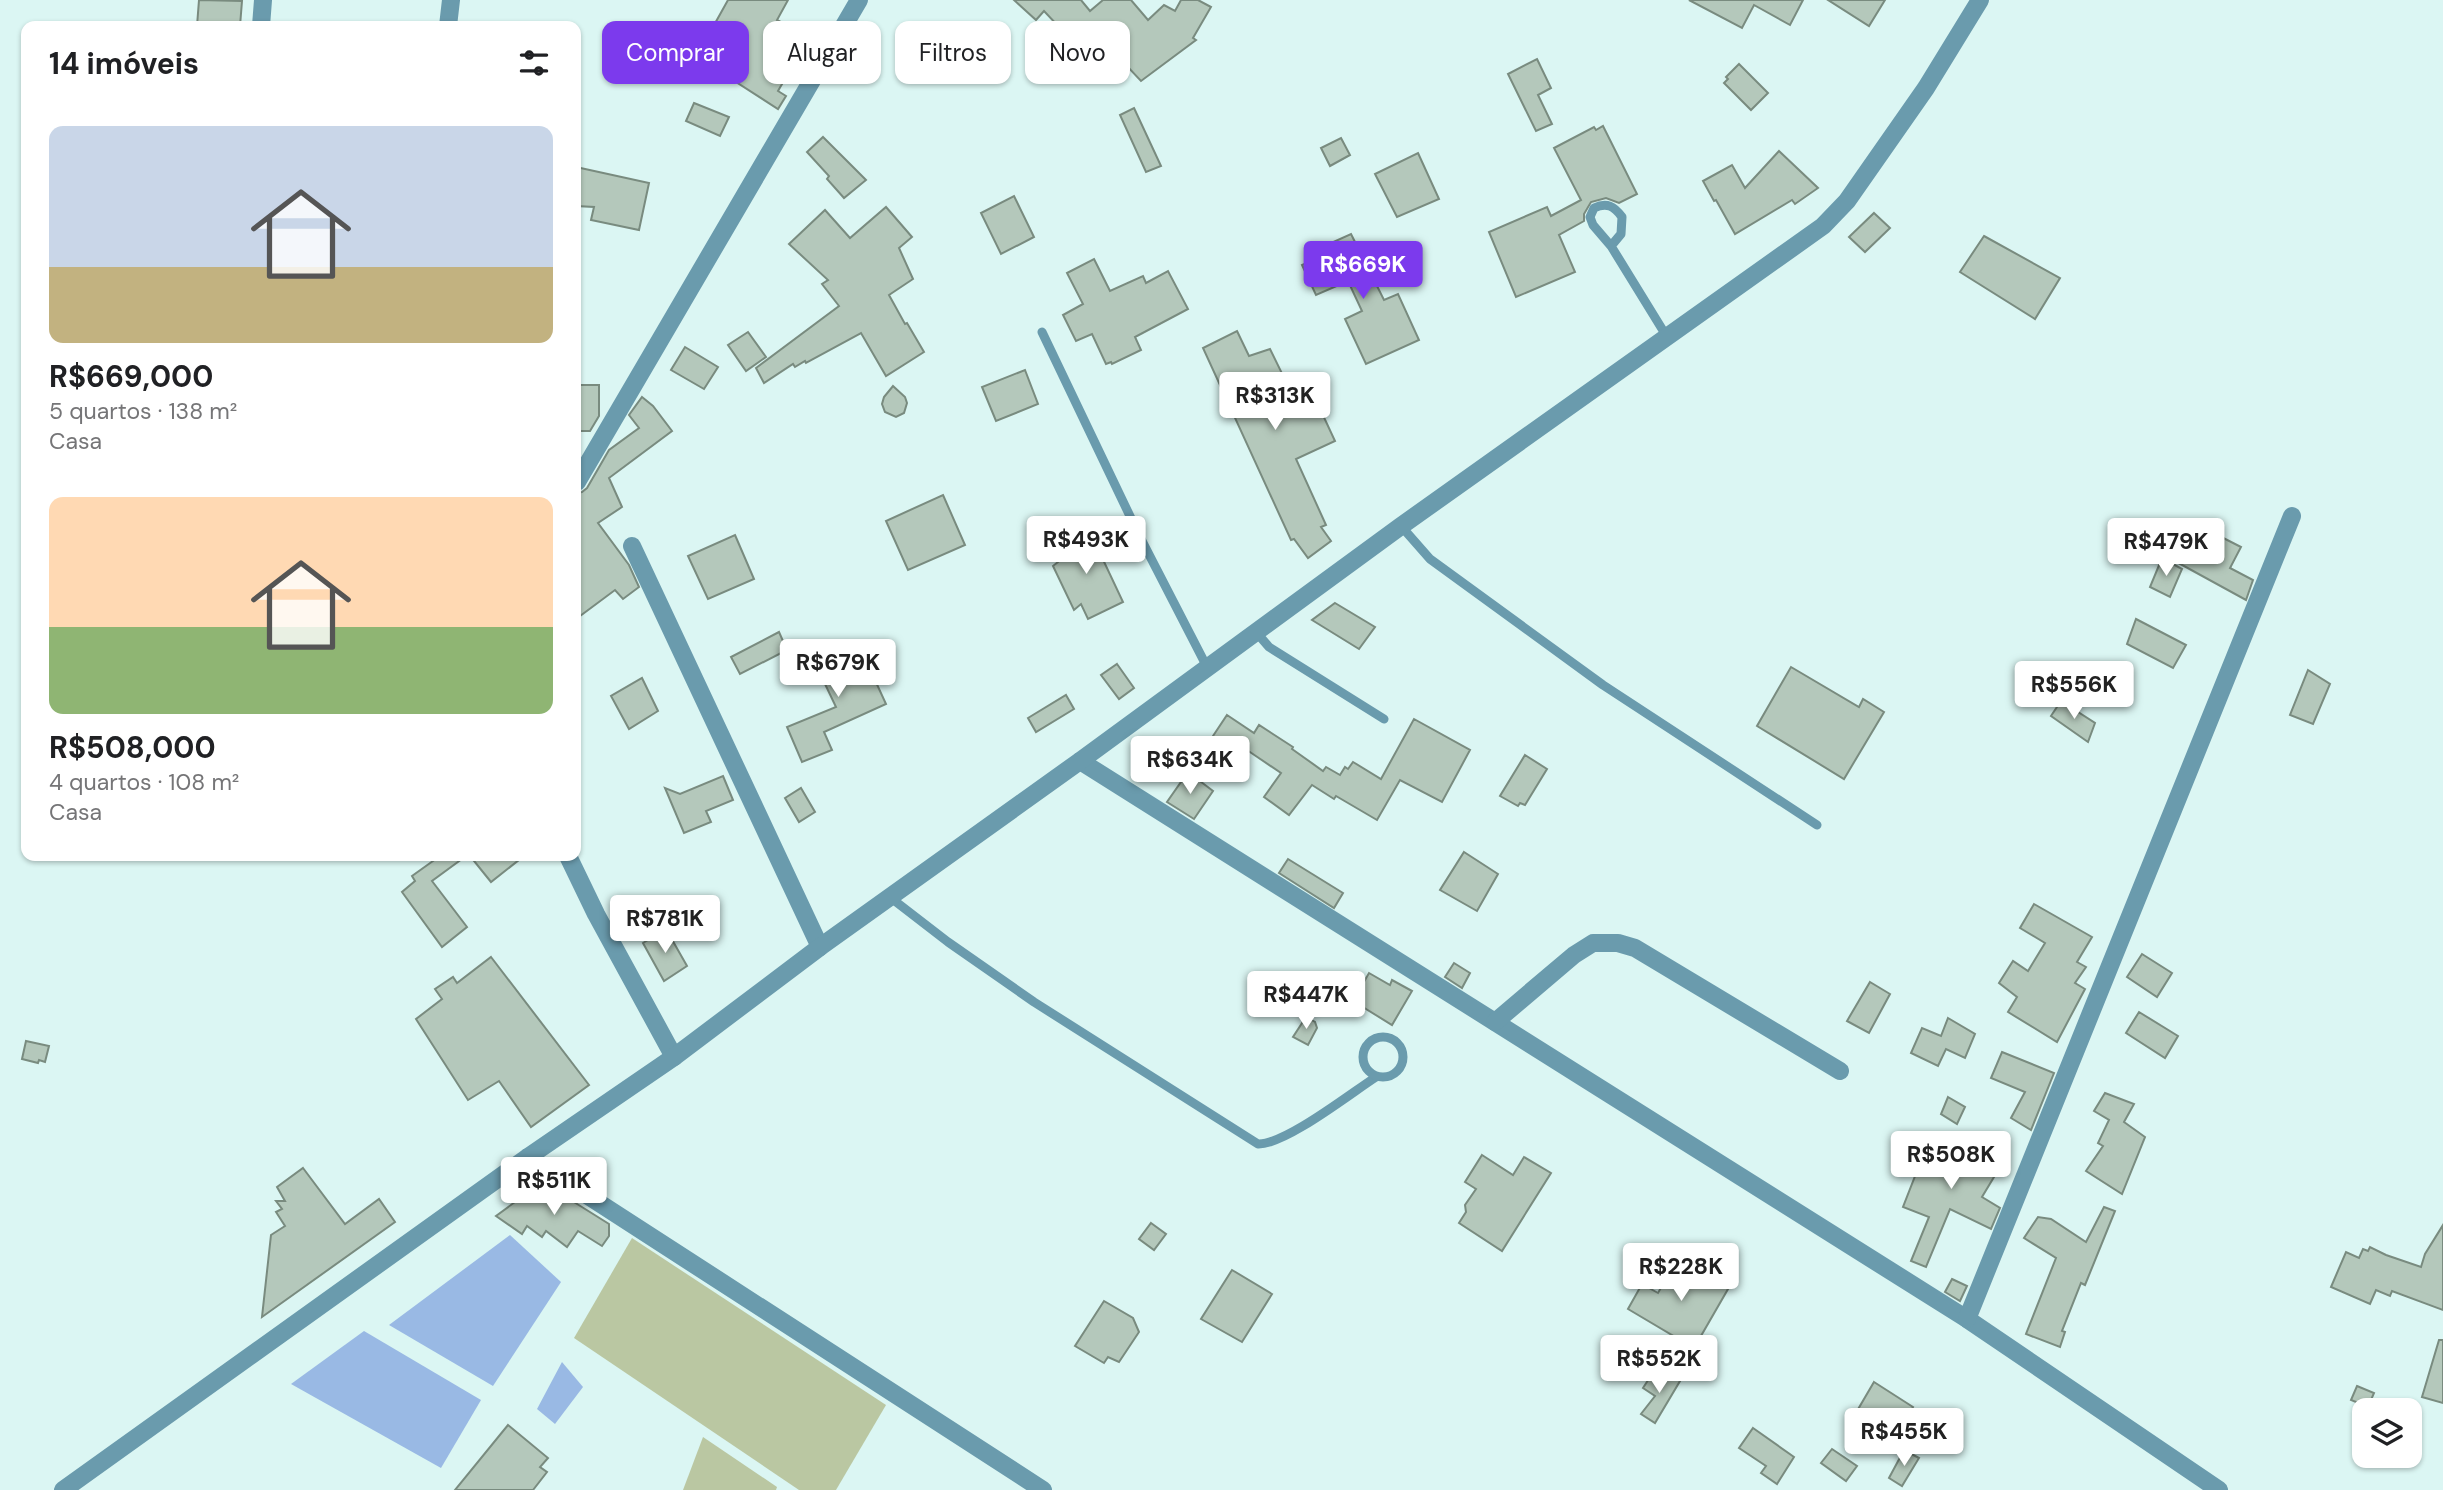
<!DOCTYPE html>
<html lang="pt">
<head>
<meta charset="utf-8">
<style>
	body { margin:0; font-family:"DM Sans",sans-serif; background:#f6f6f6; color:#202124; height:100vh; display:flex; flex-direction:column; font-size:26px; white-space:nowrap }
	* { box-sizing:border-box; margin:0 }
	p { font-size:23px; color:#757577 }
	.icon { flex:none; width:38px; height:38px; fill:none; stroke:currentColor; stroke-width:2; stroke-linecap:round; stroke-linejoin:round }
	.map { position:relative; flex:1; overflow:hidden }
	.side { position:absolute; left:21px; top:21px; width:560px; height:840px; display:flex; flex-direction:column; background:#fff; border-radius:14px; box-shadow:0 2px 5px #0004 }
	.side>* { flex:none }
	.banner { position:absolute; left:602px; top:21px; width:665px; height:63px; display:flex; gap:14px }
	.fabs { position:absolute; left:2352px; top:1398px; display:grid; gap:14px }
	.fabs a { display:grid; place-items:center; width:70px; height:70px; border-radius:14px; background:#fff; box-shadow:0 2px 5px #0004; font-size:35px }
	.price { position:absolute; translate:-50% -60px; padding:0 16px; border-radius:7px; background:#fff; color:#222; font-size:23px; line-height:46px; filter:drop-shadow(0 2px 4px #0008) }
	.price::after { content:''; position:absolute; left:50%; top:42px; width:21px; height:16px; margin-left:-10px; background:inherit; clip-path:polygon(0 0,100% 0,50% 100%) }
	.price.active { background:#7c3aed; color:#fff }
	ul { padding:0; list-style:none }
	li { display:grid; align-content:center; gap:14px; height:371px; padding:0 28px }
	li span { display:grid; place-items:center; height:217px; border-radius:14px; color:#555 }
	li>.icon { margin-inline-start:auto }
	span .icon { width:126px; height:126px; fill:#fffc; stroke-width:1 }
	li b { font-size:30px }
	h2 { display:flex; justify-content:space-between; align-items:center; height:84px; padding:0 28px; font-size:30px }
	.pill { padding:0 24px; border-radius:14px; background:#fff; box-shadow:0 2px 5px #0004; font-size:24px; line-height:63px }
	.pill.active { background:#7c3aed; color:#fff }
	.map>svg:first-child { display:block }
	.green { fill:#bac7a2 }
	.water { fill:#99b9e4 }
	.building { fill:#b4c8bb; stroke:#798b7f; stroke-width:2 }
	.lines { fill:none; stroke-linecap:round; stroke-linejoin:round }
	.lane { stroke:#6a9bad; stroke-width:9 }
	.street { stroke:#6a9bad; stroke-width:18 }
</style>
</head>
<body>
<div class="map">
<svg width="2443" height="1490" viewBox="0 0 2443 1490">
	<rect width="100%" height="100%" fill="#dbf6f3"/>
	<g class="green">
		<path d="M632 1238 886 1405 836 1490H799L574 1338Z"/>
		<path d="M703 1437 777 1487 776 1490H683Z"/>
	</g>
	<g class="water">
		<path d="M510 1235 561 1282 493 1386 389 1325Z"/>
		<path d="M364 1331 481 1400 441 1468 291 1384Z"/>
		<path d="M562 1362 583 1387 555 1424 537 1409Z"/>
	</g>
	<g class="building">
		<path d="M199 0 242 1 240 26H197Z"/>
		<path d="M728 0H788L777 20 788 26 784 33 794 38 793 43 803 48 778 91 786 96 778 109 722 73 740 44 713 27Z"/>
		<path d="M1014 0H1081L1090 11 1103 0H1131L1148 20 1164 5 1175 11 1181 0H1198L1211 7 1193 38 1196 40 1141 81 1110 48 1104 52 1062 25 1059 27 1044 11 1036 20Z"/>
		<path d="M1689 0H1803L1790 25 1754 5 1742 28Z"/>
		<path d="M1828 0H1885L1869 26Z"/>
		<path d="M1537 59 1551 88 1538 95 1552 124 1536 131 1508 74Z"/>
		<path d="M1739 64 1768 93 1751 110 1724 83 1728 79 1726 77Z"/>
		<path d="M694 103 729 117 720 136 686 121Z"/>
		<path d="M1134 108 1161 166 1146 172 1120 115Z"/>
		<path d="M1603 126 1637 194 1619 203 1606 198 1591 202 1584 214V221L1559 235 1575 272 1516 297 1489 232 1547 207 1551 216 1581 200 1554 148 1594 127 1596 130Z"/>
		<path d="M823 137 866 180 844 198 827 179 829 176 807 152Z"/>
		<path d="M1341 138 1350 155 1330 166 1321 148Z"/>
		<path d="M1779 151 1818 188 1795 204 1792 200 1735 234 1716 200 1714 201 1703 181 1732 165 1745 188Z"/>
		<path d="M1418 153 1439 199 1397 217 1375 174Z"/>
		<path d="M576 167 649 183 639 230 591 220 594 207 576 206Z"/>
		<path d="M1014 196 1034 237 1001 254 981 213Z"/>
		<path d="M886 207 912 237 899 248 913 279 889 295 905 324 907 323 924 352 886 376 861 333 806 363 805 361 795 367 793 364 764 383 756 368 839 306 822 284 828 280 789 244 825 210 850 238Z"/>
		<path d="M1874 213 1890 228 1865 252 1849 237Z"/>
		<path d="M1351 234 1384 300 1398 294 1419 340 1366 364 1345 319 1362 311 1348 281 1316 295 1302 265 1334 251 1331 243Z"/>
		<path d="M1984 236 2060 278 2035 319 1960 272Z"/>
		<path d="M1094 259 1110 291 1143 276 1146 283 1168 271 1188 309 1135 337 1141 350 1112 364 1111 362 1106 364 1092 334 1076 341 1063 315 1083 304 1067 273Z"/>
		<path d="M1237 331 1249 356 1270 349 1291 392 1308 383 1335 441 1296 459 1326 525 1321 527 1331 541 1308 558 1294 539 1291 540 1203 348Z"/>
		<path d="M748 332 766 357 746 371 728 345Z"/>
		<path d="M685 347 718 367 704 389 671 370Z"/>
		<path d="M1025 370 1038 404 996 421 982 387Z"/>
		<path d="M576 385H599V416L590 431H576Z"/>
		<path d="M893 386 905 397 907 403 904 413 896 417 885 412 882 404 884 397Z"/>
		<path d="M642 397 653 406 672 431 609 478 622 507 598 523 629 565 639 587 623 599 615 590 576 619V493L582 492 587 488 609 450 639 428 629 415Z"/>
		<path d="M943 495 965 545 908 570 886 521Z"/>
		<path d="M2192 522 2241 547 2230 568 2253 580 2246 600 2173 560Z"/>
		<path d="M1090 532 1123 602 1088 619 1081 604 1074 610 1053 566 1058 562 1053 550Z"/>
		<path d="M735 535 754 579 708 599 688 556Z"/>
		<path d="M2162 558 2182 569 2170 597 2150 587Z"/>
		<path d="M1335 603 1375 627 1359 649 1312 620Z"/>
		<path d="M2136 619 2186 645 2173 668 2127 644Z"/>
		<path d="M779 632 787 650 740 674 731 657Z"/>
		<path d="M857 641 886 704 824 732 832 750 802 762 787 727 836 707 814 661Z"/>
		<path d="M1117 664 1134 688 1119 699 1101 675Z"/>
		<path d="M1791 667 1859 707 1863 699 1884 712 1844 779 1757 726Z"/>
		<path d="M2308 670 2330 684 2313 724 2290 715Z"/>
		<path d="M642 678 658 711 629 729 611 696Z"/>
		<path d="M1066 695 1074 709 1036 732 1028 718Z"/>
		<path d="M2061 701 2095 723 2088 742 2051 716Z"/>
		<path d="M1227 715 1254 733 1259 725 1293 747 1292 749 1323 771 1326 767 1340 775 1345 767 1348 769 1353 762 1381 779 1414 719 1470 750 1442 802 1400 780 1377 820 1336 796 1334 799 1312 785 1289 815 1264 797 1281 773 1244 748 1238 756 1213 736Z"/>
		<path d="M1525 755 1547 769 1525 805 1520 803 1518 806 1500 796Z"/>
		<path d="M1188 772 1213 791 1194 819 1167 802Z"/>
		<path d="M723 776 733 800 706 811 711 822 684 833 665 788 680 794Z"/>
		<path d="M801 788 815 812 799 822 785 798Z"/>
		<path d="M1464 852 1498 874 1477 911 1440 890Z"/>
		<path d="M440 856H466L432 881 467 927 442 947 402 892 415 881 412 876Z"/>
		<path d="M470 856H524L491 882Z"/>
		<path d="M1288 859 1343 893 1334 908 1279 873Z"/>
		<path d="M2034 904 2092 937 2077 962 2086 967 2075 983 2085 989 2057 1042 2008 1012 2017 997 1999 983 2013 961 2028 971 2045 943 2020 928Z"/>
		<path d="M666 929 687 966 664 981 643 943Z"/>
		<path d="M2142 954 2172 973 2157 997 2127 977Z"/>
		<path d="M491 957 589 1085 531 1127 499 1081 468 1100 416 1019 442 999 435 989 453 977 457 983Z"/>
		<path d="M1454 963 1470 973 1462 988 1445 977Z"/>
		<path d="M1369 973 1390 985 1392 980 1412 991 1392 1025 1353 1001Z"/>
		<path d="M1870 982 1890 994 1869 1033 1847 1021Z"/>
		<path d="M2139 1012 2178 1036 2165 1058 2126 1033Z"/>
		<path d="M1306 1017 1315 1022 1317 1028 1308 1045 1293 1037Z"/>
		<path d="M1948 1018 1975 1034 1965 1058 1946 1049 1938 1066 1911 1053 1922 1028 1941 1036Z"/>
		<path d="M26 1041 49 1046 45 1062 39 1060 38 1063 22 1059Z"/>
		<path d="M2002 1052 2054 1073 2031 1130 2011 1118 2025 1092 1991 1078Z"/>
		<path d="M2105 1093 2134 1104 2124 1122 2145 1137 2122 1194 2086 1171 2103 1146 2098 1143 2109 1120 2094 1111Z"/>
		<path d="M1948 1097 1965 1107 1957 1124 1941 1114Z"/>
		<path d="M1961 1137 2003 1162 1982 1197 2000 1208 1991 1229 1950 1209 1926 1267 1911 1261 1929 1217 1903 1207 1928 1143 1950 1156Z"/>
		<path d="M1482 1155 1513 1175 1524 1157 1551 1173 1502 1251 1459 1223 1466 1212 1465 1205 1476 1189 1465 1182Z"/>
		<path d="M303 1168 345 1224 379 1199 395 1222 262 1317 271 1235 285 1226 276 1212 282 1209 276 1201H285L277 1187Z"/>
		<path d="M542 1182 609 1224V1236L602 1246 578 1231 567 1247 546 1231 542 1237 527 1226 522 1234 496 1216Z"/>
		<path d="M2104 1207 2115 1211 2085 1285 2081 1283 2062 1331 2065 1332 2060 1347 2026 1334 2056 1258 2024 1238 2038 1217 2051 1219 2086 1242Z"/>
		<path d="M1151 1223 1166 1234 1154 1250 1139 1239Z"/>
		<path d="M2443 1225V1310L2392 1291 2390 1296 2376 1290 2370 1304 2331 1287 2346 1252 2359 1258 2363 1249 2368 1251 2370 1247 2386 1255 2421 1267 2425 1254Z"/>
		<path d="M1677 1260 1728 1289 1694 1348 1628 1309 1642 1284 1658 1293Z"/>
		<path d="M1232 1270 1272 1294 1242 1342 1201 1319Z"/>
		<path d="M1952 1279 1967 1286 1960 1301 1945 1292Z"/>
		<path d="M1104 1301 1133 1318 1139 1332 1119 1362 1108 1357 1104 1363 1075 1346Z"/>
		<path d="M2439 1340H2443V1403L2422 1397Z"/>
		<path d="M1664 1372 1680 1381 1655 1423 1641 1414 1655 1396 1643 1388 1652 1374 1660 1379Z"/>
		<path d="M1874 1382 1913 1407 1889 1448 1850 1423Z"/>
		<path d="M2357 1386 2374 1393 2368 1407 2351 1400Z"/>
		<path d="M508 1425 548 1458 540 1467 547 1472 533 1490H455Z"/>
		<path d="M1753 1428 1794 1457 1777 1484 1761 1473 1766 1466 1739 1448Z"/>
		<path d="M1832 1449 1857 1466 1846 1481 1821 1463Z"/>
		<path d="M1904 1450 1919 1458 1902 1486 1889 1478Z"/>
	</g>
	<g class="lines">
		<g class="lane">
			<path d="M1611 246 1621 234 1622 217C1614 206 1607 202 1594 208L1590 217 1593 225 1611 246 1667 337"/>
			<path d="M1042 332 1139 535 1207 667"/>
			<path d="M1401 526 1430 559 1603 685 1817 825"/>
			<path d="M1256 632 1269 647 1384 719"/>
			<path d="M891 898 948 942 1034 1002 1258 1144C1285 1145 1351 1093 1376 1077"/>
			<circle cx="1383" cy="1057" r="20"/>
		</g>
		<g class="street">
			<path d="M261 26 263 0"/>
			<path d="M448 26 451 0"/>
			<path d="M577 482 859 0"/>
			<path d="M632 546 820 947"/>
			<path d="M1080 761 1967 1319 2219 1490"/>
			<path d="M568 856 596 914 674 1057"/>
			<path d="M1495 1022 1574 955 1593 943H1618L1635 948 1840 1071"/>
			<path d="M528 1157 1043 1490"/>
			<path d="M1967 1319 2292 516"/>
			<path d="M63 1490 528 1157 674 1057 820 947 1080 761 1401 526 1823 226 1847 201 1926 88 1980 0"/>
		</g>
	</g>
</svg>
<div class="fabs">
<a><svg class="icon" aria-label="layers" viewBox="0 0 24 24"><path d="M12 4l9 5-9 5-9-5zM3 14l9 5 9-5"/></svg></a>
</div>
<b class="price active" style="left:1363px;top:301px">R$669K</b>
<b class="price" style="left:1275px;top:432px">R$313K</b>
<b class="price" style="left:1086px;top:576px">R$493K</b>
<b class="price" style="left:2166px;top:578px">R$479K</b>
<b class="price" style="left:838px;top:699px">R$679K</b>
<b class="price" style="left:2074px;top:721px">R$556K</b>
<b class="price" style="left:1190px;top:796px">R$634K</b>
<b class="price" style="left:665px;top:955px">R$781K</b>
<b class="price" style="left:1306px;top:1031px">R$447K</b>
<b class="price" style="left:1951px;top:1191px">R$508K</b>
<b class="price" style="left:554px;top:1217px">R$511K</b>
<b class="price" style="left:1681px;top:1303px">R$228K</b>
<b class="price" style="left:1659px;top:1395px">R$552K</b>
<b class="price" style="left:1904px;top:1468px">R$455K</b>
<div class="banner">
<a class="pill active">Comprar</a>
<a class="pill">Alugar</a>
<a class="pill">Filtros</a>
<a class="pill">Novo</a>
</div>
<section class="side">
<h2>14 imóveis<svg class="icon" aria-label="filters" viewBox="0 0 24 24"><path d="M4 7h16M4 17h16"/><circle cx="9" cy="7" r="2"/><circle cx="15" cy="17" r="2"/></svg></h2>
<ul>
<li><span style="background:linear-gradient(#c9d6e8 65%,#c2b280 0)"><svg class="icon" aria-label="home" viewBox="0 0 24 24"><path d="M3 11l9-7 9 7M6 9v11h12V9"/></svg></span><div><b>R$669,000</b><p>5 quartos · 138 m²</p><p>Casa</p></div></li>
<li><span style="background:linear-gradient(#ffd9b3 60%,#8fb573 0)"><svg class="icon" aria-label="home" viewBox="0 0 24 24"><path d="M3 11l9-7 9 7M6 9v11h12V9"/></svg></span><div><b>R$508,000</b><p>4 quartos · 108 m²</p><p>Casa</p></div></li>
</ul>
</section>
</div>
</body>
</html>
